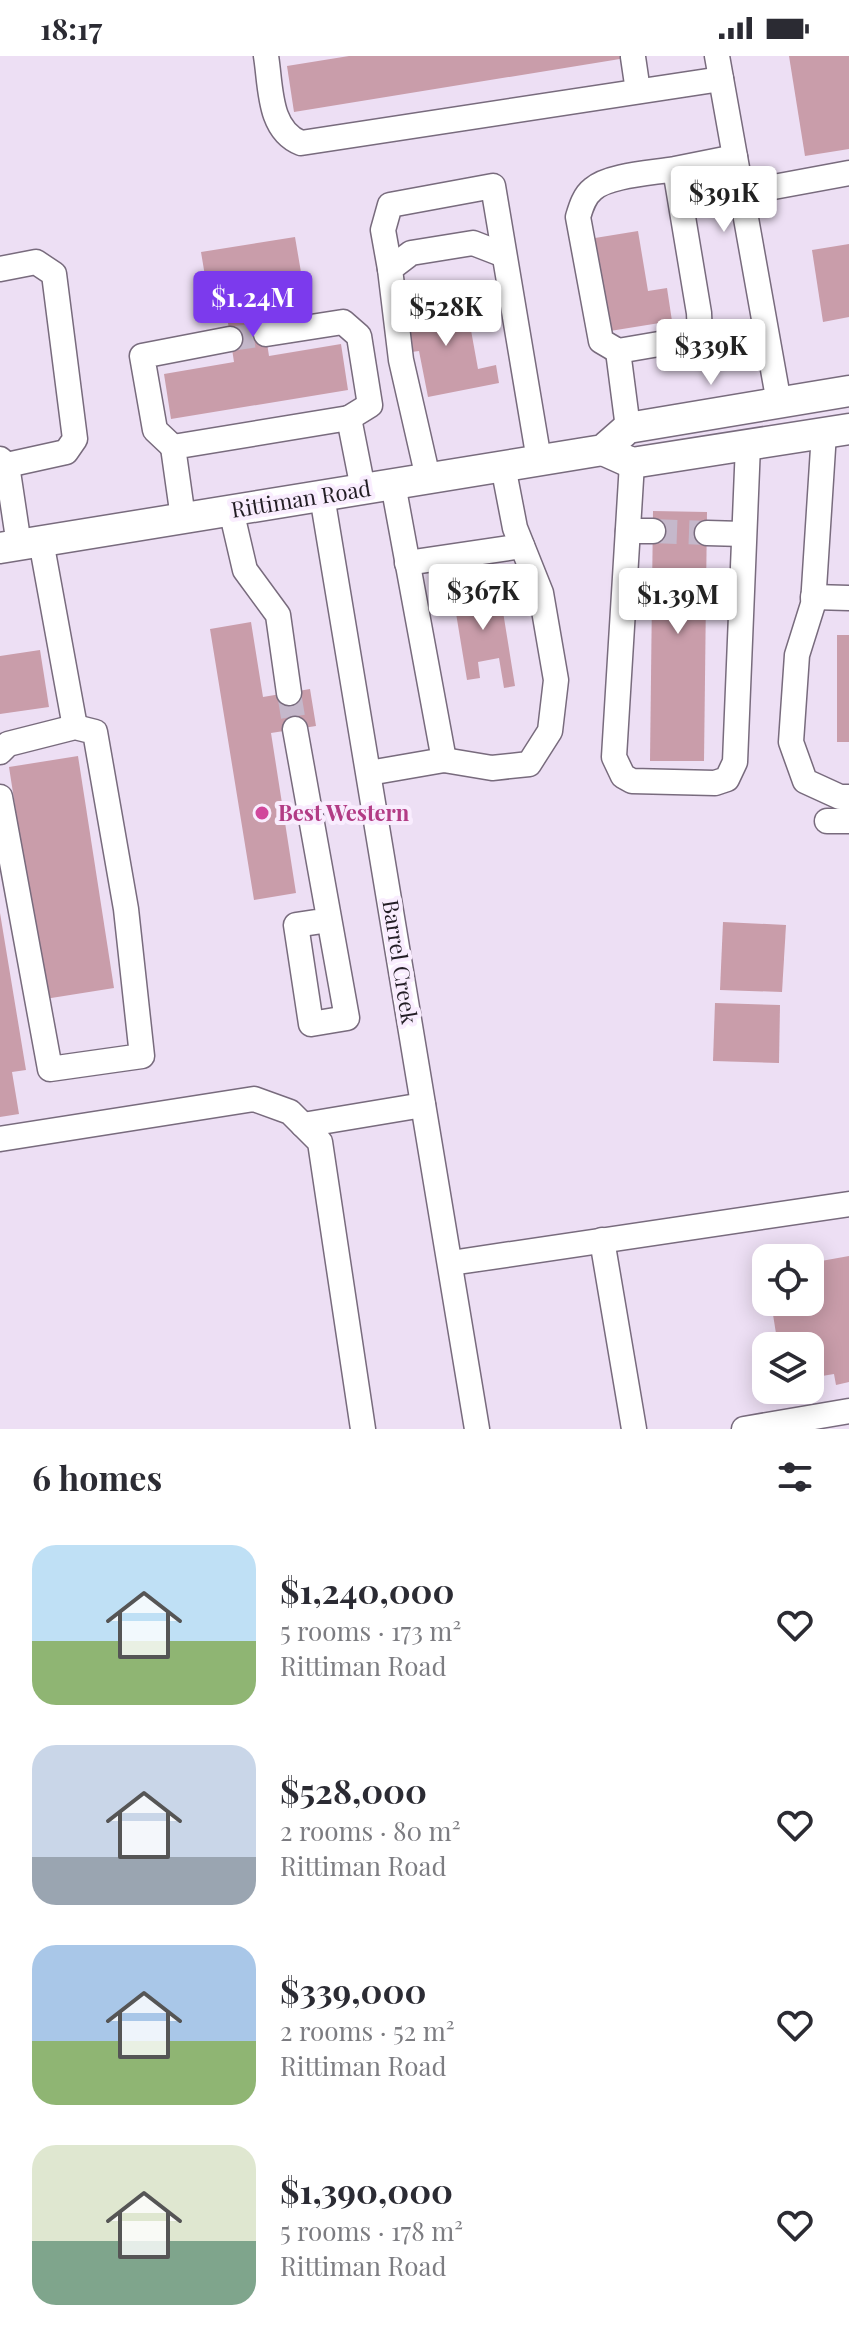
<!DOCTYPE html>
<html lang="en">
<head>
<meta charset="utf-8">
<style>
	body { margin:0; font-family:"Playfair Display",serif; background:#f7f7f7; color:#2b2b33; height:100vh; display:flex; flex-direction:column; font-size:30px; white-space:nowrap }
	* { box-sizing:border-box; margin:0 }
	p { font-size:26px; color:#7c7c81 }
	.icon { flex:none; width:44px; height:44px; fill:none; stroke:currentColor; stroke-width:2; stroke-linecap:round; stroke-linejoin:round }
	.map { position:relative; height:1373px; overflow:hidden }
	.details { display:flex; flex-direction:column; background:#fff; flex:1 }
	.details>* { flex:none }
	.buttons { position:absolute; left:752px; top:1188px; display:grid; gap:16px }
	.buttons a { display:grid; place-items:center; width:72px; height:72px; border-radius:16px; background:#fff; box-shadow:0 4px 20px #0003; font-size:40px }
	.price { position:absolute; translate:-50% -68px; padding:0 18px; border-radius:8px; background:#fff; color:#222; font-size:26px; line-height:52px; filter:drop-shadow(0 2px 4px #0008) }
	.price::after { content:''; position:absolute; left:50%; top:48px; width:24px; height:18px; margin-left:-12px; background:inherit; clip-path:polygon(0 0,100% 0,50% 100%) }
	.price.current { background:#7c3aed; color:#fff }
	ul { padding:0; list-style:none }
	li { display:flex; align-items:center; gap:24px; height:200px; padding:0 32px }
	li span { display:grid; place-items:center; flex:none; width:224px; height:160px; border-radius:24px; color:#555 }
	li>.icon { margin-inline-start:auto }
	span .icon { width:96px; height:96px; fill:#fffc; stroke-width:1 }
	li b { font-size:34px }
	h2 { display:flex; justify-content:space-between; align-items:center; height:96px; padding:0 32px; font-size:34px }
	.status { display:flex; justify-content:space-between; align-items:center; height:56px; padding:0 40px; background:#fff; direction:ltr }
	.status svg { height:22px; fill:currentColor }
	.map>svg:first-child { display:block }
	.building { fill:#c99daa }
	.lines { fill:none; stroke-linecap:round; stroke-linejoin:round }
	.minor-tunnel { stroke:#c5b8cb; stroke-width:24; stroke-dasharray:24 12; stroke-linecap:butt }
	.minor-casing { stroke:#786b7d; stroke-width:27 }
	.major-casing { stroke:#786b7d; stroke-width:33 }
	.minor { stroke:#fff; stroke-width:24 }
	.major { stroke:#fff; stroke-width:30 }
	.hotel-dot { fill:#d1479c; stroke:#f9edfe; stroke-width:3 }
	.labels { text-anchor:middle; stroke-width:8; stroke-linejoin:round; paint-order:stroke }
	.street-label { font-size:22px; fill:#231e25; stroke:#f9edfe }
	.hotel-label { font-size:22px; font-weight:bold; fill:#b23c85; stroke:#f9edfe; text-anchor:start }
</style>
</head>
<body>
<div class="status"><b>18:17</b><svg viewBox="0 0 49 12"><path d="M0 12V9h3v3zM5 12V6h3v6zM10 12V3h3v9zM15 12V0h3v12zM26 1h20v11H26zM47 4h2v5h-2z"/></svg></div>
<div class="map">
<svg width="849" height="1373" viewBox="0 0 849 1373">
	<rect width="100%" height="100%" fill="#eddff4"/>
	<g class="building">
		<path d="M349 0H626V2L294 56 287 10Z"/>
		<path d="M789 0H849V93L805 100Z"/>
		<path d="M638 175 648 235 667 232 672 265 610 275 595 182Z"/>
		<path d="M295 181 303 228 259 235 269 300 341 288 348 334 171 363 164 318 234 306 224 241 209 244 201 196Z"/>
		<path d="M849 188V261L823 266 812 194Z"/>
		<path d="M465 241 478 313 496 309 499 327 428 341 419 295 404 297 400 275 416 272 412 250Z"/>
		<path d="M653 455 707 456 704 705H650Z"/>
		<path d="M499 531 515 630 504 632 499 602 478 606 480 622 467 624 453 539Z"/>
		<path d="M251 566 263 641 310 633 316 670 271 677 296 837 254 844 210 573Z"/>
		<rect x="837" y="579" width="12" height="107"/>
		<path d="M40 594 49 651 0 658V600Z"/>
		<path d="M78 700 114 932 45 943 9 711Z"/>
		<path d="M0 857 26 1014 12 1016 19 1058 0 1061Z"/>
		<path d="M723 866 786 869 782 936 720 934Z"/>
		<path d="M715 947 780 949 779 1007 713 1005Z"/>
		<path d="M849 1200V1326L836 1329 834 1318 810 1322V1290H778L771 1246H810V1207Z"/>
	</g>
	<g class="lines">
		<g class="minor-tunnel">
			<path d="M230 283 266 278"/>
			<path d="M653 475 707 477"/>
			<path d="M289 637 295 673"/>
		</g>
		<g class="minor-casing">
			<g id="minor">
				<path d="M266 0C271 30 268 74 301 87L721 23"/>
				<path d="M717 0 779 347"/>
				<path d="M633 1 638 35"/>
				<path d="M675 113C653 117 609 119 593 133 584 140 581 151 578 161L601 285 618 295 700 281 699 257 675 113 735 101"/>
				<path d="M741 137 849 117"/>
				<path d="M0 213 36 206 54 218 75 383 66 396 7 409"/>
				<path d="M390 213 383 174 390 149 493 130 539 404"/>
				<path d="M266 278 343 266 359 280 370 349 349 362"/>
				<path d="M618 295 628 372"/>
				<path d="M824 377 813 548 797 599 791 686 805 725 840 741H849"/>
				<path d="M173 391 155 374 142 300 230 283"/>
				<path d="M0 403 7 409 19 489"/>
				<path d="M632 407 614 701 623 720 632 725 715 727 727 723 735 706 748 389"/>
				<path d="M428 422 401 304 390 213 411 197 473 187 504 199"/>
				<path d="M393 428 444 704"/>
				<path d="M322 440 477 1373"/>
				<path d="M231 454 245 514 278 559 289 637"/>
				<path d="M183 462 173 391 349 362 363 433"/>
				<path d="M628 475H653"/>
				<path d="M707 477 743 478"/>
				<path d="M41 485 75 671"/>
				<path d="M407 507 522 490"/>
				<path d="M813 541 849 542"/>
				<path d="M295 673 347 962 311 968 296 869 329 864"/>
				<path d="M0 696 8 688 75 671 95 676 126 853 142 1000 50 1013 0 741"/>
				<path d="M369 717 444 704 492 712 529 708 550 675 556 624 541 537 515 472 503 410"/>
				<path d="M827 765H849"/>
				<path d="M303 1069 423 1049"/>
				<path d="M0 1083 254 1043 290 1056 320 1086 363 1373"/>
				<path d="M602 1184 634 1373"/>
				<path d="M451 1207 849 1148"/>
				<path d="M744 1373 849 1355"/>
			</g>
		</g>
		<g class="major-casing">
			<g id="major">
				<path d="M603 394 632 407 849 373"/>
				<path d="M0 492 603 394 628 372 849 335"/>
			</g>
		</g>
		<use href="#minor" class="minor"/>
		<use href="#major" class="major"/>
	</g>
	<circle class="hotel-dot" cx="262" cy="757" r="8"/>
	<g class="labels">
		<g class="street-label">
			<text transform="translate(301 443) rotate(-9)" y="8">Rittiman Road</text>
			<text transform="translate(400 906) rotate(81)" y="8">Barrel Creek</text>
		</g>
		<g class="hotel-label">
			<text x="278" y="765">Best Western</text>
		</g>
	</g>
</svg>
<div class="buttons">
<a><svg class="icon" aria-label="locate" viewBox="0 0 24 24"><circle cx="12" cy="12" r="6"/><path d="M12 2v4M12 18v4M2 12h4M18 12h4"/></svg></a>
<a><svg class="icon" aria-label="layers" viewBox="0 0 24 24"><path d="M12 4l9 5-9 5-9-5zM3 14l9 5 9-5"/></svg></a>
</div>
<b class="price" style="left:724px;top:178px">$391K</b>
<b class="price current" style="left:253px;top:283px">$1.24M</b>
<b class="price" style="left:446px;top:292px">$528K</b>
<b class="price" style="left:711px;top:331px">$339K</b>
<b class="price" style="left:483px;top:576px">$367K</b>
<b class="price" style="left:678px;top:580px">$1.39M</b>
</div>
<section class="details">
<h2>6 homes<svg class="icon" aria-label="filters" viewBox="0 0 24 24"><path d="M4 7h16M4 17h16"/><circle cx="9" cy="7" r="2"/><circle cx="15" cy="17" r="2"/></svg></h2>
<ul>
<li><span style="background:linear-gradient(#bfe0f5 60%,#8fb573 0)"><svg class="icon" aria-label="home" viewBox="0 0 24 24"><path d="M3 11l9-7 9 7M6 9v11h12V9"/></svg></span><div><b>$1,240,000</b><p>5 rooms · 173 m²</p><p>Rittiman Road</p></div><svg class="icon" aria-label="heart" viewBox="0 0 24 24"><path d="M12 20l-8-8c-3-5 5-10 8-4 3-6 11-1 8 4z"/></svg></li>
<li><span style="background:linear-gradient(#c9d6e8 70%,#9aa5b1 0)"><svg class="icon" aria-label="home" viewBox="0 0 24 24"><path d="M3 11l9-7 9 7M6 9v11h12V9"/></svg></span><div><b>$528,000</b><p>2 rooms · 80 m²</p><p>Rittiman Road</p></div><svg class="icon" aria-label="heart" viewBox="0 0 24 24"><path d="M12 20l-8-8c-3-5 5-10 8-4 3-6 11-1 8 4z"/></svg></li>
<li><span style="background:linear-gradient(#a9c7e8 60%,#8fb573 0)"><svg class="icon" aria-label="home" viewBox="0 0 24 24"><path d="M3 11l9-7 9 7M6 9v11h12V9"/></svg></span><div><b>$339,000</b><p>2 rooms · 52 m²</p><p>Rittiman Road</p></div><svg class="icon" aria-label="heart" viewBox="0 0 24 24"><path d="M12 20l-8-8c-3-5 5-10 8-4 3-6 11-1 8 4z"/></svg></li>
<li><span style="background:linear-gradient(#dfe7d0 60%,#7fa58c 0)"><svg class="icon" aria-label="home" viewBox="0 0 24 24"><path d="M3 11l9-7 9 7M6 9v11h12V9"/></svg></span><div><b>$1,390,000</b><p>5 rooms · 178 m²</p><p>Rittiman Road</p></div><svg class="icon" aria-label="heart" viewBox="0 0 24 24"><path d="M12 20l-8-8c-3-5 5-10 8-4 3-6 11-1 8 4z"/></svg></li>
</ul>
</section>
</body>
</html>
